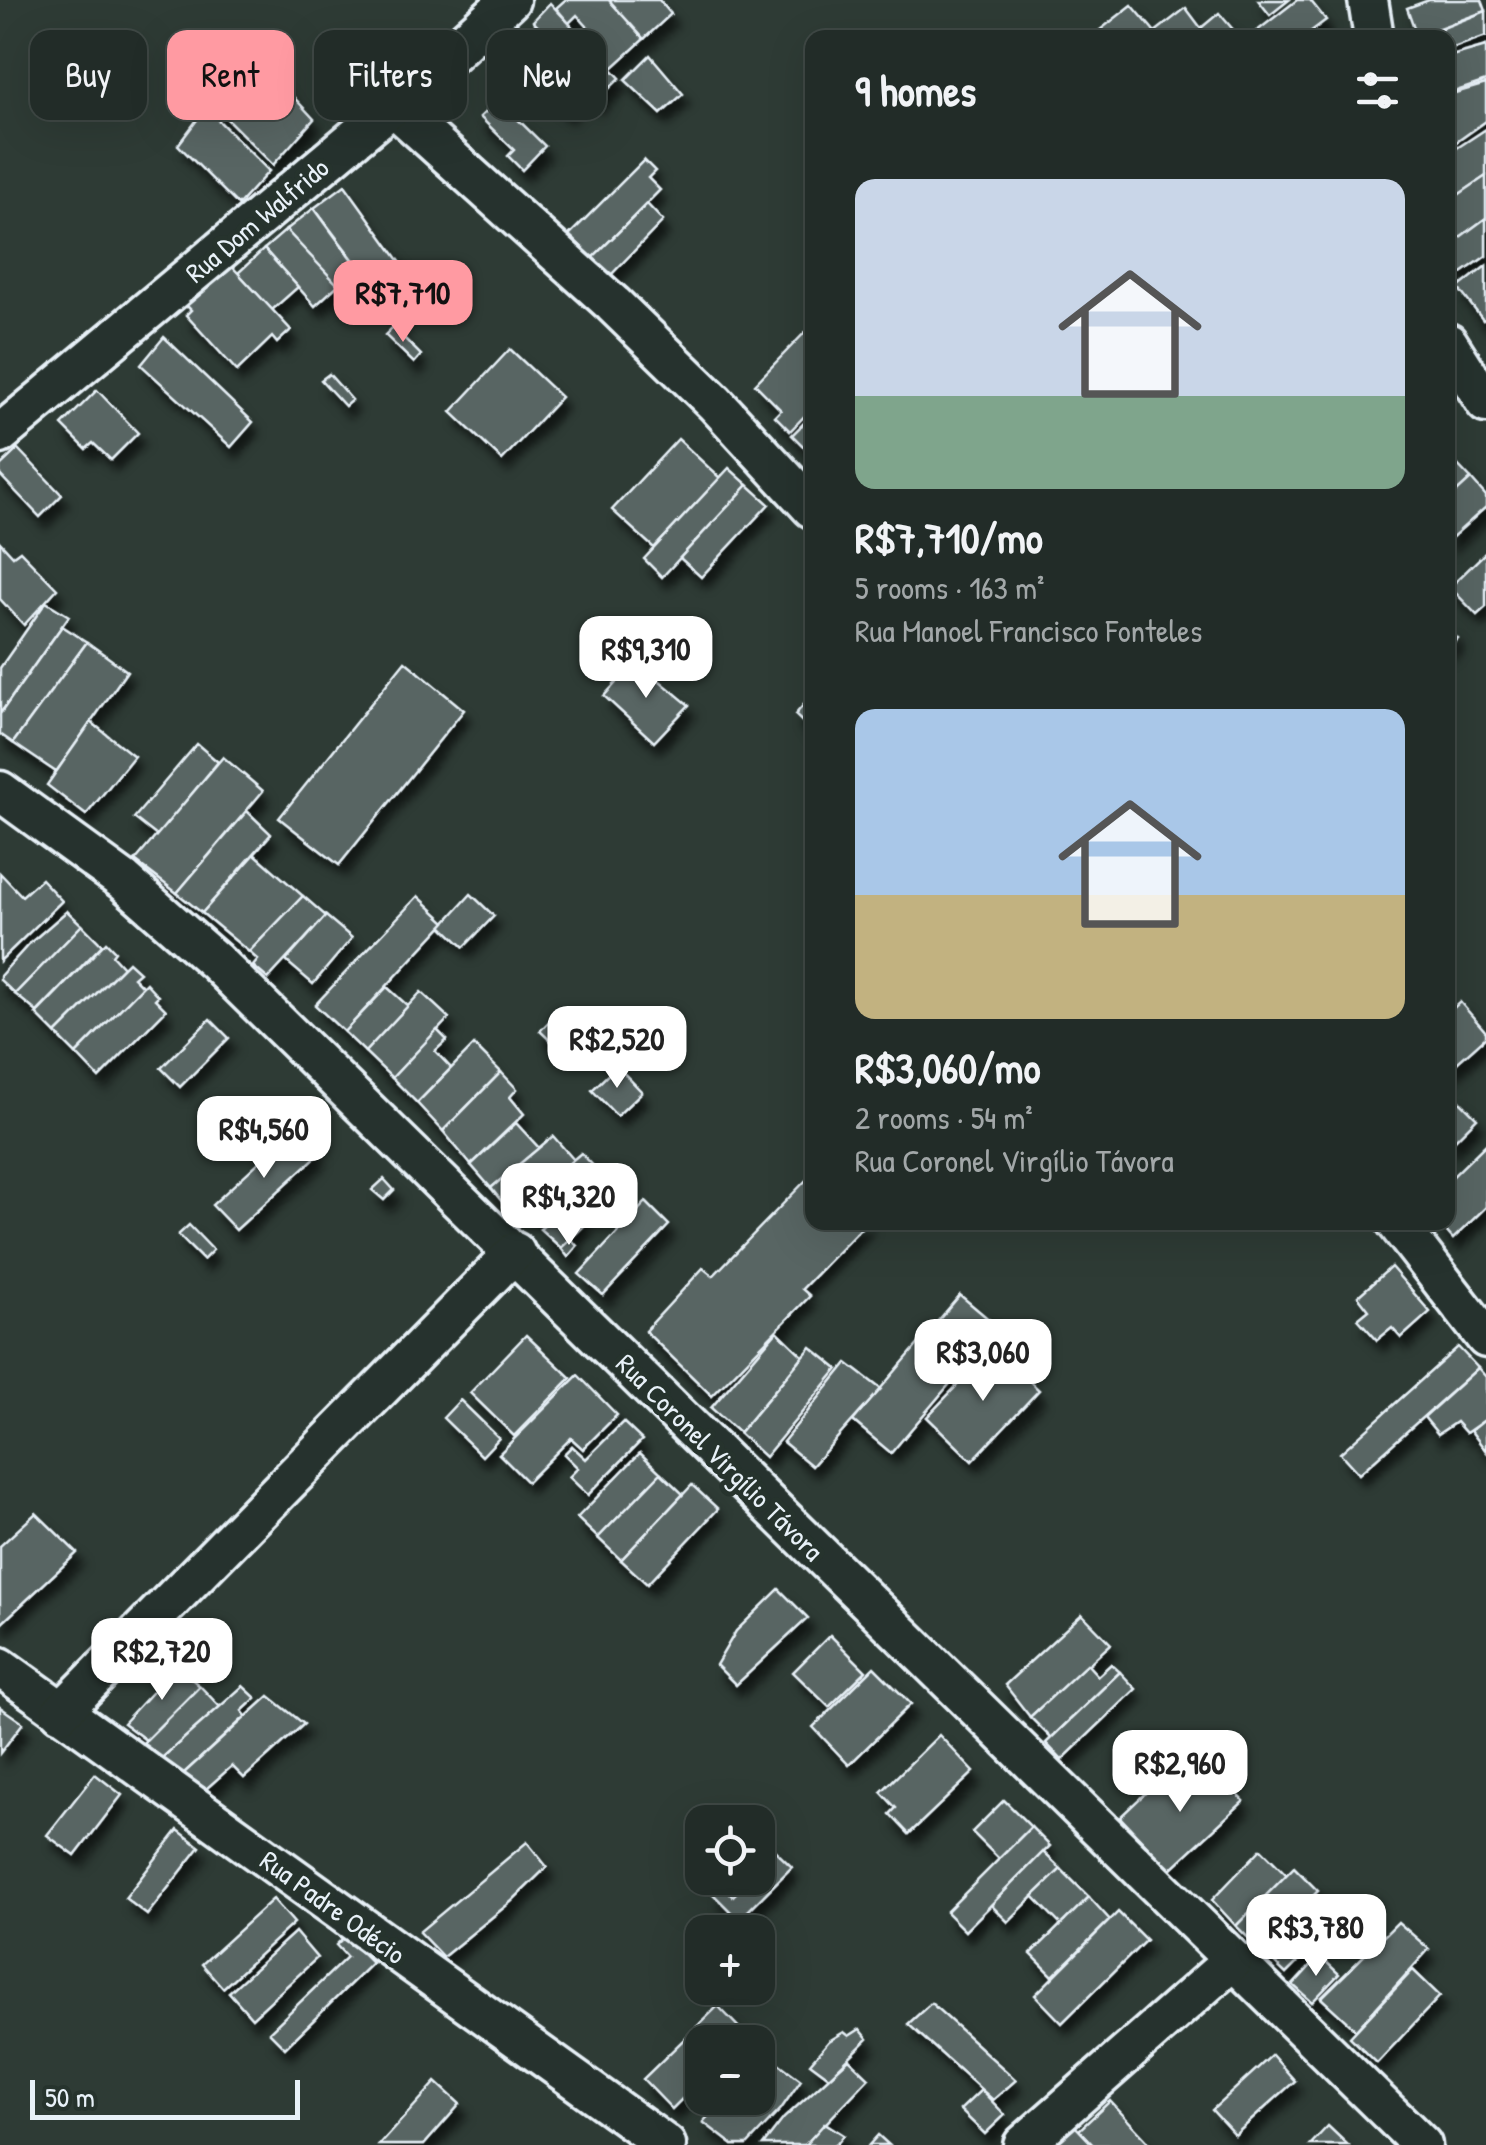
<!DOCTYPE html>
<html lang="en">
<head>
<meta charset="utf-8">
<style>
	body { margin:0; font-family:"Patrick Hand",sans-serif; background:#2a3430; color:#f1f3f6; height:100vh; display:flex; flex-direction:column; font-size:38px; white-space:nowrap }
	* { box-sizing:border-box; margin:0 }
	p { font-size:32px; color:#a2a7a8 }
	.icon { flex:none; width:55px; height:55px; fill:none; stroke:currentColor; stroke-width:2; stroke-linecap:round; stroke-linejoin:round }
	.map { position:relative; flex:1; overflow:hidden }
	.sheet { position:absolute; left:805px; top:30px; width:650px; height:1200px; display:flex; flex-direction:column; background:#222c28; border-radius:20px; box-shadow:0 10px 40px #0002,0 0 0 2px #3f4845 }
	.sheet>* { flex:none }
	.banner { position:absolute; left:30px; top:30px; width:625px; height:90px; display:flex; gap:20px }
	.buttons { position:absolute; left:685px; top:1805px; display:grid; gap:20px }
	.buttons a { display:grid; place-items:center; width:90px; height:90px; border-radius:20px; background:#222c28; box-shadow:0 10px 40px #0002,0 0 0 2px #3f4845; font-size:50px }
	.scale { position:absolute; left:30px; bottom:25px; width:270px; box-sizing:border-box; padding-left:10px; border:5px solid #e8f1f8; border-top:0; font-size:28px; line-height:35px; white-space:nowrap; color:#e8f1f8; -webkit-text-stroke:8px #26332d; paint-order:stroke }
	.price { position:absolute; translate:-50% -85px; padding:0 22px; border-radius:20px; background:#fff; color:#222; font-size:32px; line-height:65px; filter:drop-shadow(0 2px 5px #0008) }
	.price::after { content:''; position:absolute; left:50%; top:60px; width:30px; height:22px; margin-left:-15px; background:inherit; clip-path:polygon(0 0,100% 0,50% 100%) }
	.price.selected { background:#ff9aa2; color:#111 }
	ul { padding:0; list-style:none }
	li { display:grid; align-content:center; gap:20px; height:530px; padding:0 50px }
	li span { display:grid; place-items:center; height:310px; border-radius:20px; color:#555 }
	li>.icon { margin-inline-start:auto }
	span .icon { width:180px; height:180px; fill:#fffc; stroke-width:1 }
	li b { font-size:42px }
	h2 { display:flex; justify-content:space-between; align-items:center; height:120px; padding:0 50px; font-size:42px }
	.chip { padding:0 35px; border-radius:20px; background:#222c28; box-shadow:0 10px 40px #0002,0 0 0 2px #3f4845; font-size:35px; line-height:90px }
	.chip.selected { background:#ff9aa2; color:#111 }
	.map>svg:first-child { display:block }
	.building { fill:#596563; stroke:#e8f1f8; stroke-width:2.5; filter:url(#shadow) }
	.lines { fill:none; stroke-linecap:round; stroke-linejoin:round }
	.minor-casing { stroke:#e8f1f8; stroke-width:45 }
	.minor { stroke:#26332d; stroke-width:38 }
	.labels { text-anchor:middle; stroke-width:10; stroke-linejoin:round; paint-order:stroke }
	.street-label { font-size:28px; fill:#e8f1f8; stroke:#26332d }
</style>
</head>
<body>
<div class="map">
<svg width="1486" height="2145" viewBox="0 0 1486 2145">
	<defs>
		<filter id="shadow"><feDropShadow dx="6" dy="11" stdDeviation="5" flood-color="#0009"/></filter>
	</defs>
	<rect width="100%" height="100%" fill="#2e3b35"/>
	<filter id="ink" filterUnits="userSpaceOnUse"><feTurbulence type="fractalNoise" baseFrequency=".01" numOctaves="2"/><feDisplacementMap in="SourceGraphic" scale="20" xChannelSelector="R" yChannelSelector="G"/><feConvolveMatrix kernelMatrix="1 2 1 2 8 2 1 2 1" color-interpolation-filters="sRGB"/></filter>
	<g filter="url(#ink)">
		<g class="building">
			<path d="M565 0H609L644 39 611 69 598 54 605 46 577 15 569 23 556 8Z"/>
			<path d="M609 0H659L671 14 644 39Z"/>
			<path d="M1258 0H1289L1270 15Z"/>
			<path d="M1297 0H1310L1326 20 1302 38H1248Z"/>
			<path d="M1429 0H1482L1486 11 1417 36 1407 8Z"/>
			<path d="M550 3 620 78 595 102 539 49 549 38 533 21Z"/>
			<path d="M1132 5 1155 32 1147 38H1106L1100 30Z"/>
			<path d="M1186 8 1207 36 1159 38 1155 32Z"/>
			<path d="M1486 11V36L1448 50V38H1417Z"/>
			<path d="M1219 13 1236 33 1231 38H1209L1201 28Z"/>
			<path d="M529 42 584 91 566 111 510 64Z"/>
			<path d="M1486 46V81L1448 94V57Z"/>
			<path d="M248 48 314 119 273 165 201 93Z"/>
			<path d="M650 55 683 94 661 114 625 80Z"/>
			<path d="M1486 84V121L1448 148V95Z"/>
			<path d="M498 100 545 146 522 170 508 156 514 150 480 117Z"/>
			<path d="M206 108 269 171 238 205 178 145Z"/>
			<path d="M1486 129V176L1448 202V159L1456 153 1454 150Z"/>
			<path d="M644 160 655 171 648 178 660 190 593 258 569 235Z"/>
			<path d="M1486 176V218L1448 246V202Z"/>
			<path d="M345 185 421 291 394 313 314 208Z"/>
			<path d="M647 204 663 221 607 279 589 261Z"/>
			<path d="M314 208 372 287 357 301 351 294 345 296 286 230Z"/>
			<path d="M1486 218V256L1459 275 1448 258V246Z"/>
			<path d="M286 230 338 285 315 306 264 249Z"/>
			<path d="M264 249 298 287 272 310 238 273Z"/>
			<path d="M226 260 291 330 277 343 272 337 237 371 186 315 191 310 182 301Z"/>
			<path d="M1486 266V318L1483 320 1458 288Z"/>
			<path d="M812 325V408L790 431 775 416 781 410 755 384Z"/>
			<path d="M393 327 421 355 414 363 385 335Z"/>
			<path d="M164 337 253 422 231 447 141 365Z"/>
			<path d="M510 349 561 397 502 460 451 412Z"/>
			<path d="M329 374 352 400 345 406 321 380Z"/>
			<path d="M97 390 138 433 111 460 93 443 86 449 62 425Z"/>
			<path d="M812 415V455L792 435Z"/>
			<path d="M678 439 720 478 654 548 612 510Z"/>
			<path d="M18 449 62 495 40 517 0 475V466Z"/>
			<path d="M1454 461 1471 479 1448 500V467Z"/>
			<path d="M729 468 748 485 662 577 644 559Z"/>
			<path d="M1471 479 1486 496V507L1448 541V500Z"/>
			<path d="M748 485 769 504 701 577 680 558Z"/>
			<path d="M0 542 13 556 20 551 57 589 24 625 0 599Z"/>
			<path d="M1486 552V607L1477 615 1450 587Z"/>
			<path d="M46 602 69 616 0 714V668Z"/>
			<path d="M62 626 87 642 13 743 0 734V714Z"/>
			<path d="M1448 629 1458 639 1448 649Z"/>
			<path d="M87 642 127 671 56 772 13 743Z"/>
			<path d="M405 661 464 710 339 865 279 818Z"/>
			<path d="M636 661 689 705 654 742 604 696Z"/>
			<path d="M812 695V731L795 715Z"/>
			<path d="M91 722 134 756 86 815 47 785Z"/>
			<path d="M197 744 218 762 157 836 134 818Z"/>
			<path d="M223 757 263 791 177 893 135 861Z"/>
			<path d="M247 811 271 834 202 913 177 893Z"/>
			<path d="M255 854 303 896 249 952 202 913Z"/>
			<path d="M0 873 22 896 41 879 62 901 0 961Z"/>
			<path d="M471 894 494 916 464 947 442 926Z"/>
			<path d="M303 896 326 916 268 979 253 966 258 960 249 952Z"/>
			<path d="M418 896 446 922 344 1032 315 1005Z"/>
			<path d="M67 911 82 925 15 994 0 980V976L29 944Z"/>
			<path d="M326 916 352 938 313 984 286 961Z"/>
			<path d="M82 925 102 945 37 1012 15 994Z"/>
			<path d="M106 942 115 951 112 955 123 967 56 1034 36 1014Z"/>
			<path d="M128 962 139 972 133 977 143 987 76 1054 56 1034Z"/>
			<path d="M146 983 158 996 155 999 166 1010 99 1078 76 1054Z"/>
			<path d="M387 987 408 1006 365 1052 344 1032Z"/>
			<path d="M421 992 449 1018 392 1078 365 1052Z"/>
			<path d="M1460 1002 1486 1032V1037L1448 1071V1013Z"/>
			<path d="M562 1008 589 1033 585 1039 572 1027 555 1045 540 1031Z"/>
			<path d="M210 1019 229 1038 180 1087 161 1068Z"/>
			<path d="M437 1030 447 1040 435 1051 451 1068 417 1103 392 1078Z"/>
			<path d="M474 1045 501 1072 443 1131 417 1103Z"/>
			<path d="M617 1066 642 1092 617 1116 592 1090Z"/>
			<path d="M501 1072 517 1089 510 1097 524 1114 471 1165 443 1131Z"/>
			<path d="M1454 1095 1477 1118 1448 1147V1101Z"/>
			<path d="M516 1123 539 1148 491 1188 471 1165Z"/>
			<path d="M302 1136 319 1154 236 1230 212 1205 284 1139 290 1146Z"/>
			<path d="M553 1136 574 1160 511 1213 491 1188Z"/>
			<path d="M1486 1144V1207L1453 1239 1438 1222H1448V1181Z"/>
			<path d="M581 1153 602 1175 545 1226 524 1202Z"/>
			<path d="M812 1174V1222H867L802 1289 810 1296 712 1396 645 1331 703 1268 713 1276Z"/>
			<path d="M384 1179 394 1190 384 1200 372 1190Z"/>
			<path d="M646 1202 669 1225 603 1295 579 1274Z"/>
			<path d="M569 1206 587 1223 561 1248 540 1229Z"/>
			<path d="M189 1225 213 1250 203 1260 178 1235Z"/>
			<path d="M571 1239 577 1246 568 1257 561 1248Z"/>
			<path d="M1391 1267 1430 1312 1401 1338 1392 1328 1377 1340 1358 1319 1369 1310 1358 1296Z"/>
			<path d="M960 1295 998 1327 891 1453 853 1421Z"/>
			<path d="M777 1331 803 1356 739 1433 711 1408Z"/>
			<path d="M526 1335 571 1378 514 1436 470 1393Z"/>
			<path d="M811 1347 838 1369 765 1457 739 1433Z"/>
			<path d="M994 1347 1039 1390 972 1461 927 1417Z"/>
			<path d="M1458 1347 1478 1368 1359 1474 1340 1453Z"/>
			<path d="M847 1363 881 1389 812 1466 783 1442Z"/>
			<path d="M1478 1368 1486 1377V1419L1466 1433 1456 1422 1438 1434 1424 1417Z"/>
			<path d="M578 1375 617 1415 583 1449 571 1438 527 1482 499 1454Z"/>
			<path d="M460 1400 499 1438 482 1456 443 1418Z"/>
			<path d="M1486 1419V1451L1471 1431Z"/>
			<path d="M623 1422 642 1440 588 1495 569 1477 578 1468 564 1454 572 1446 586 1459Z"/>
			<path d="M640 1453 661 1473 598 1538 577 1518Z"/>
			<path d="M661 1473 683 1494 621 1560 598 1538Z"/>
			<path d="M692 1485 718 1509 647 1584 621 1560Z"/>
			<path d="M36 1513 77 1553 0 1625V1546Z"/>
			<path d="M779 1589 808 1618 736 1685 716 1665 736 1631Z"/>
			<path d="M1082 1614 1111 1644 1030 1717 1005 1685Z"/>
			<path d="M830 1635 866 1671 829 1707 793 1672Z"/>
			<path d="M1087 1664 1098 1676 1111 1664 1120 1672 1051 1738 1030 1717Z"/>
			<path d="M176 1666 200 1686 146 1740 123 1723Z"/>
			<path d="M874 1667 911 1704 849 1765 813 1727Z"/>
			<path d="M1120 1672 1136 1689 1062 1760 1046 1743Z"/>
			<path d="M200 1686 220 1707 162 1758 142 1744Z"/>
			<path d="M243 1686 256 1698 242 1711 246 1716 183 1774 162 1758Z"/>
			<path d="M269 1696 304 1724 244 1778 232 1766 206 1789 183 1774Z"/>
			<path d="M0 1707 23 1723 0 1753Z"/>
			<path d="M939 1735 974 1772 909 1834 890 1814 896 1808 881 1792Z"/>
			<path d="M1175 1765 1201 1792 1219 1775 1244 1801 1170 1870 1120 1817Z"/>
			<path d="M95 1774 122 1795 75 1856 47 1835Z"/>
			<path d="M1004 1800 1031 1827 999 1859 972 1832Z"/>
			<path d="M1031 1827 1050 1846 965 1931 946 1912Z"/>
			<path d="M178 1830 200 1847 147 1915 125 1898Z"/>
			<path d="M765 1841 792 1867 739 1920 713 1894 722 1885 733 1896 751 1878H758V1848Z"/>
			<path d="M527 1842 547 1867 512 1901 443 1957 419 1932Z"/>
			<path d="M1261 1849 1287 1875 1236 1926 1212 1900Z"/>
			<path d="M1043 1852 1061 1869 1008 1922 991 1905Z"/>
			<path d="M1294 1867 1318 1891 1260 1949 1236 1926Z"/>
			<path d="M1061 1869 1089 1897 1061 1925 1033 1896Z"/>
			<path d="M1089 1897 1110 1920 1053 1976 1031 1954Z"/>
			<path d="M1311 1897 1337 1923 1286 1974 1260 1949Z"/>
			<path d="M273 1899 294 1923 223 1988 202 1964Z"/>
			<path d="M1118 1912 1146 1940 1062 2023 1035 1995Z"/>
			<path d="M1398 1922 1429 1949 1356 2030 1321 1998Z"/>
			<path d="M295 1932 317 1958 252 2018 229 1992Z"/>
			<path d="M345 1936 372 1963 285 2048 269 2032 347 1957 336 1945Z"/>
			<path d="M1320 1956 1339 1974 1312 2002 1293 1985Z"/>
			<path d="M1413 1970 1440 1996 1377 2063 1350 2037Z"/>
			<path d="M931 2003 1016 2080 993 2100 908 2024Z"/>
			<path d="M718 2006 747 2036 740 2042H702V2079L672 2109 643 2079Z"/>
			<path d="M860 2029 868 2039 829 2077 810 2063 829 2041 844 2032 849 2036Z"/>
			<path d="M1272 2055 1295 2081 1235 2135 1212 2110Z"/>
			<path d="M849 2059 869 2078 805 2145H763L784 2118Z"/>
			<path d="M777 2062 801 2080 781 2109 747 2145H733L703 2122 716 2108 728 2101 736 2106 742 2098H758V2081Z"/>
			<path d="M436 2082 460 2104 424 2145H379Z"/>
			<path d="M981 2090 1005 2115 985 2134 960 2110Z"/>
			<path d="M1110 2101 1151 2145H1093L1079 2130Z"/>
			<path d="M825 2123 844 2135 836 2145H805Z"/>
			<path d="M1074 2125 1093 2145H1052Z"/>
			<path d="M1328 2126 1348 2145H1310Z"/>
			<path d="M878 2135 889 2145H869Z"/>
		</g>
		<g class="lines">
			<g class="minor-casing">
				<g id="minor">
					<path d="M1368 0 1374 38"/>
					<path d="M393 106 613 304 715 403 812 508"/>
					<path d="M1448 343 1486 403"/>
					<path d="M0 434 393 106 510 0"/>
					<path d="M0 791 124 881 215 961 1422 2145"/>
					<path d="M1396 1222 1486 1338"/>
					<path d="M0 1667 666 2145"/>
					<path d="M61 1712 515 1252"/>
					<path d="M1023 2145 1232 1961"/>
				</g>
			</g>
			<use href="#minor" class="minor"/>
		</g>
	</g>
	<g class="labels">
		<g class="street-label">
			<text transform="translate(257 220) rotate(-40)" y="10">Rua Dom Walfrido</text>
			<text transform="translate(720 1457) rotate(45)" y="10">Rua Coronel Virgílio Távora</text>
			<text transform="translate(333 1907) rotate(36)" y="10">Rua Padre Odécio</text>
		</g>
	</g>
</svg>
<div class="buttons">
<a><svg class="icon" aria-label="locate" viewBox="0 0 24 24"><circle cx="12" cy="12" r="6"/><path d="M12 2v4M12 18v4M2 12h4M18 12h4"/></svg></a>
<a>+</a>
<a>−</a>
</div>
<div class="scale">50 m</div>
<b class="price selected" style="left:403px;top:345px">R$7,710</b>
<b class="price" style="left:646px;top:701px">R$9,310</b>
<b class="price" style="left:617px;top:1091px">R$2,520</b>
<b class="price" style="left:264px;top:1181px">R$4,560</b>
<b class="price" style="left:569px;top:1248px">R$4,320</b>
<b class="price" style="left:983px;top:1404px">R$3,060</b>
<b class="price" style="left:162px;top:1703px">R$2,720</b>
<b class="price" style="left:1180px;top:1815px">R$2,960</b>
<b class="price" style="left:1316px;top:1979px">R$3,780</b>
<div class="banner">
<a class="chip">Buy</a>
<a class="chip selected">Rent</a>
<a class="chip">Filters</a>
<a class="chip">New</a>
</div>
<section class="sheet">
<h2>9 homes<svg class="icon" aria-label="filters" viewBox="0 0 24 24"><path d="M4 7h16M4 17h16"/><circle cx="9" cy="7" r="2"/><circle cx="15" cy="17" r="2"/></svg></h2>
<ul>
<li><span style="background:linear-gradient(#c9d6e8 70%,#7fa58c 0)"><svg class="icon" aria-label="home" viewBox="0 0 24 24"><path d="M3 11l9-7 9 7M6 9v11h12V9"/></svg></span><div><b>R$7,710/mo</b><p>5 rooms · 163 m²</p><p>Rua Manoel Francisco Fonteles</p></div></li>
<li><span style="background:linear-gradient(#a9c7e8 60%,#c2b280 0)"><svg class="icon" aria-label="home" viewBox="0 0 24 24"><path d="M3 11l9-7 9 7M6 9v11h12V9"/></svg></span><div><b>R$3,060/mo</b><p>2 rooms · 54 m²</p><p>Rua Coronel Virgílio Távora</p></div></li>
</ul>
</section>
</div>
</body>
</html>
